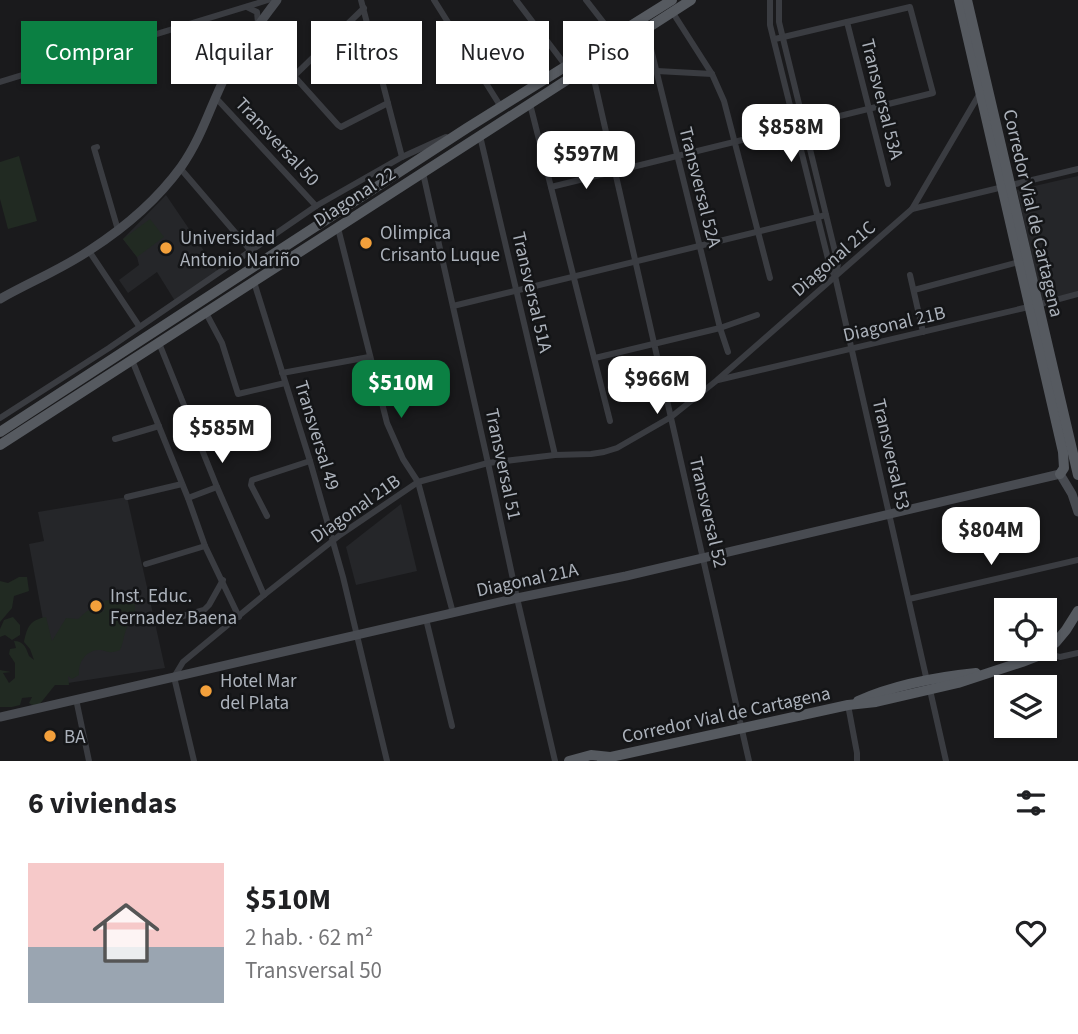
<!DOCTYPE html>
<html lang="es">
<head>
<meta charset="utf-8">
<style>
	body { margin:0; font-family:"Source Sans 3",sans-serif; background:#f2f2f2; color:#202124; height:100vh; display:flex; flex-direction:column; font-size:26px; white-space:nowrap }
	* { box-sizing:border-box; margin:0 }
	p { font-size:23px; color:#757577 }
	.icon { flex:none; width:38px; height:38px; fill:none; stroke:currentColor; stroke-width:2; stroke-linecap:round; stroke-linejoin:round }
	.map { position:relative; height:761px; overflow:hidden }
	.details { display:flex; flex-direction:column; background:#fff; flex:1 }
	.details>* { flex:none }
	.guide { position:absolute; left:21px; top:21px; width:700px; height:63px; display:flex; gap:14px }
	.controls { position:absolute; left:994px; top:598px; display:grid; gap:14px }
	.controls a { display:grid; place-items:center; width:63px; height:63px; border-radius:0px; background:#fff; box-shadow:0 2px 5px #0004; font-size:35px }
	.price { position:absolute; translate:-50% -60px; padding:0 16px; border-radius:14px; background:#fff; color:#222; font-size:23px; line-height:46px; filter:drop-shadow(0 2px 4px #0008) }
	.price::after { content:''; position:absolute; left:50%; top:42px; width:21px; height:16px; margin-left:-10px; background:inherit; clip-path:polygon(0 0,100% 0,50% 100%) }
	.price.selected { background:#0b8043; color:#fff }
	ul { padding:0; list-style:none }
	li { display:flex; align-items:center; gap:21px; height:175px; padding:0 28px }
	li span { display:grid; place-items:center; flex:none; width:196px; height:140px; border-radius:0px; color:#555 }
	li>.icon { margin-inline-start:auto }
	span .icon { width:84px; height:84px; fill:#fffc; stroke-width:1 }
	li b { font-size:30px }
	h2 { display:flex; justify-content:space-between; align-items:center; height:84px; padding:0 28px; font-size:30px }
	.tag { padding:0 24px; border-radius:0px; background:#fff; box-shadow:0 2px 5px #0004; font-size:24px; line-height:63px }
	.tag.selected { background:#0b8043; color:#fff }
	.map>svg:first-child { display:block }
	.built { fill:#252629 }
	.green { fill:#212a22 }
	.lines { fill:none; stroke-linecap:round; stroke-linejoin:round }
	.street { stroke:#3a3c41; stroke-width:6 }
	.secondary { stroke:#484b51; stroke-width:9 }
	.primary { stroke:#565a60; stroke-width:10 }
	.poi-dot { fill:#f3a03b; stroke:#141517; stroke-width:2.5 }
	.labels { text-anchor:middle; stroke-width:5; stroke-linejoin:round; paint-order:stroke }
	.street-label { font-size:19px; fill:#acb2bb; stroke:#141517 }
	.poi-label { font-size:19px; fill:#acb2bb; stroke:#141517; text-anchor:start }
</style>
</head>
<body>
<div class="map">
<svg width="1078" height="761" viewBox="0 0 1078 761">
	<rect width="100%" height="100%" fill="#1a1a1c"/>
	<g class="built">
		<path d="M1078 176V291L1042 301 1017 190Z"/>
		<path d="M166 195 219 273 175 301 157 272 128 293 119 280 139 265 137 257 123 239Z"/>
		<path d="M127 497 165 668 55 685 29 544 44 541 38 512Z"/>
		<path d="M401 504 417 571 356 585 346 547Z"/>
	</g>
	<g class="green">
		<path d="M19 156 37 221 8 229 0 199V162Z"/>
		<path d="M150 219 164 237 137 257 123 239Z"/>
		<path d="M19 577H27L29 591 14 596 12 608 0 622V581L8 583Z"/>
		<path d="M121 598 134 600C138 618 130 618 125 633 123 639 123 644 120 650 107 655 108 650 98 650 85 651 78 663 79 675L72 679 68 676 69 685H55L39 705 34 706 29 703 32 697 22 698 20 705 12 707H0V670L11 672 3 673 9 683 15 678V663L9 654 10 649 16 648 14 641C24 641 26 648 29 656L34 660 30 649 24 642C27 627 30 620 46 617L52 641 66 618 78 619 87 611 98 607 104 612 103 601Z"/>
		<path d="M13 617 20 625V635L12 640 5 635 0 637V629L4 620Z"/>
	</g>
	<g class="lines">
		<g class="street">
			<path d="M361 0 402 157"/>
			<path d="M434 0 501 107"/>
			<path d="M516 0 566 66"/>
			<path d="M586 0 614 36"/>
			<path d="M770 0V25L830 267 835 276 927 681"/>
			<path d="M779 0V22L838 264 836 274"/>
			<path d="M247 7 257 12 258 23"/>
			<path d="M364 8 294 76 338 125 341 127 388 103"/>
			<path d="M673 13 712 74 724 101 770 278"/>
			<path d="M847 22 888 184"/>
			<path d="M646 29 720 328 728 352"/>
			<path d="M591 66 749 761"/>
			<path d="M657 71 712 74"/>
			<path d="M0 82 268 0"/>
			<path d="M216 98 316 206"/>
			<path d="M530 104 610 421"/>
			<path d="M480 136 555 455"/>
			<path d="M97 147 94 148 118 230"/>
			<path d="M180 168 251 251"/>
			<path d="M423 173 488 463 517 598 555 761"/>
			<path d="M551 187 933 93 910 7 775 39"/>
			<path d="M912 209 1078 169"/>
			<path d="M338 228 387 423 403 459 418 482 453 613"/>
			<path d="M89 251 139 326"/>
			<path d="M910 275 923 332"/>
			<path d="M254 282 310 461 343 577 387 761"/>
			<path d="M914 290 1019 262"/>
			<path d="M453 306 826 215"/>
			<path d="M206 313 222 343 238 394 285 383"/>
			<path d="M159 343 217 487 264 595"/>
			<path d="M595 358 720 328 757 315"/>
			<path d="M132 360 188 498 205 546 239 617"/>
			<path d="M282 373 369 357"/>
			<path d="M718 380 1037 305 1078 294"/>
			<path d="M0 418 109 348 316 206 402 157 446 137"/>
			<path d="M115 439 159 426"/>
			<path d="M127 497 182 484"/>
			<path d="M188 498 217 487"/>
			<path d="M267 516 251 485 252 480 310 461"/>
			<path d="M146 564 205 546"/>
			<path d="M909 599 1078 560"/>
			<path d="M426 619 452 726"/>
			<path d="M162 622 204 610 209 605 223 580"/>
			<path d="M1044 652 1060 657 1078 653"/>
			<path d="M930 690 946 761"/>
			<path d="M76 699 89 761"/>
			<path d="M848 705 857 753V761"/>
			<path d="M194 761 174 677 183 662 264 595 340 535 418 482 488 463 555 455 591 454 604 452 617 448 671 417 716 381 912 209 980 93"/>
		</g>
		<g class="secondary">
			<path d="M0 299C30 282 62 269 90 250 124 228 157 200 181 167 203 136 211 103 228 71 242 46 260 23 277 0"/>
			<path d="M0 717 517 598 626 576 1060 474 1072 494 1078 512"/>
		</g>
		<g class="primary">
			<path d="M959 0 1063 452 1064 468 1060 474"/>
			<path d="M967 0 1078 475"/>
			<path d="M0 432 467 128 672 0"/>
			<path d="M0 445 691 0"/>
			<path d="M858 701C894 685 936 677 976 673"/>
			<path d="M569 761 591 755 610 757"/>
			<path d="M602 761 611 757 848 705 876 702 958 683 1022 662 1040 655 1056 642 1066 630 1078 611"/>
		</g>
	</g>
	<g class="poi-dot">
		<circle cx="366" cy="243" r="7"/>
		<circle cx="166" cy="248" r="7"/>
		<circle cx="96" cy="606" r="7"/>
		<circle cx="206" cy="691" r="7"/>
		<circle cx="50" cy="736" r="7"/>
	</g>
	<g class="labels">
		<g class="street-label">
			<text transform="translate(883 99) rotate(76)" y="7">Transversal 53A</text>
			<text transform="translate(278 141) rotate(47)" y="7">Transversal 50</text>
			<text transform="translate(701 187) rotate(76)" y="7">Transversal 52A</text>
			<text transform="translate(354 196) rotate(-33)" y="7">Diagonal 22</text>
			<text transform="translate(1034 213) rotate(77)" y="7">Corredor Vial de Cartagena</text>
			<text transform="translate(833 258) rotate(-41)" y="7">Diagonal 21C</text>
			<text transform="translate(533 292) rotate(77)" y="7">Transversal 51A</text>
			<text transform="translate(894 323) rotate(-13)" y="7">Diagonal 21B</text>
			<text transform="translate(318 435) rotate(73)" y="7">Transversal 49</text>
			<text transform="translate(892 454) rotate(77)" y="7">Transversal 53</text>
			<text transform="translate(504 464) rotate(78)" y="7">Transversal 51</text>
			<text transform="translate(355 508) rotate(-35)" y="7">Diagonal 21B</text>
			<text transform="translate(709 512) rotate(77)" y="7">Transversal 52</text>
			<text transform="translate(527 579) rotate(-12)" y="7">Diagonal 21A</text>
			<text transform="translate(726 714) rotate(-12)" y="7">Corredor Vial de Cartagena</text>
		</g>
		<g class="poi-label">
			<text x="380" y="239">Olimpica<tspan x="380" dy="22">Crisanto Luque</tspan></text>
			<text x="180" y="244">Universidad<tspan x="180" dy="22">Antonio Nariño</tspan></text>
			<text x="110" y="602">Inst. Educ.<tspan x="110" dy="22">Fernadez Baena</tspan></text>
			<text x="220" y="687">Hotel Mar<tspan x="220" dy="22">del Plata</tspan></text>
			<text x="64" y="743">BA</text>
		</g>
	</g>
</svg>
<div class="controls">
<a><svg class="icon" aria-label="locate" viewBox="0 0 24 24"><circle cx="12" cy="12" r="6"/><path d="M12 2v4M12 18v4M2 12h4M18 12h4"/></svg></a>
<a><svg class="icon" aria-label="layers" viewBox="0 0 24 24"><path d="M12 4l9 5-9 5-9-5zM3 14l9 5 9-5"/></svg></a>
</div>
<b class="price" style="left:791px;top:164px">$858M</b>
<b class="price" style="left:586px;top:191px">$597M</b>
<b class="price" style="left:657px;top:416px">$966M</b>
<b class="price selected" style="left:401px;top:420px">$510M</b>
<b class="price" style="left:222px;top:465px">$585M</b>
<b class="price" style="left:991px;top:567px">$804M</b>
<div class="guide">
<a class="tag selected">Comprar</a>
<a class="tag">Alquilar</a>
<a class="tag">Filtros</a>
<a class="tag">Nuevo</a>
<a class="tag">Piso</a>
</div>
</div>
<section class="details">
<h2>6 viviendas<svg class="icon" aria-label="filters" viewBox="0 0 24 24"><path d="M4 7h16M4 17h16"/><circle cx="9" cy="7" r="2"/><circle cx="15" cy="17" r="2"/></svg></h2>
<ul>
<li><span style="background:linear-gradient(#f6c9c9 60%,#9aa5b1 0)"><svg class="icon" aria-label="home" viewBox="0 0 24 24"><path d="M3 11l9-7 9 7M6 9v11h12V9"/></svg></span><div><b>$510M</b><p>2 hab. · 62 m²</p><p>Transversal 50</p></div><svg class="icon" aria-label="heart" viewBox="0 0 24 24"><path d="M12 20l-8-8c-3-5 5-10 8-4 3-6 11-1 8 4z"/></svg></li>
</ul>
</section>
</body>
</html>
